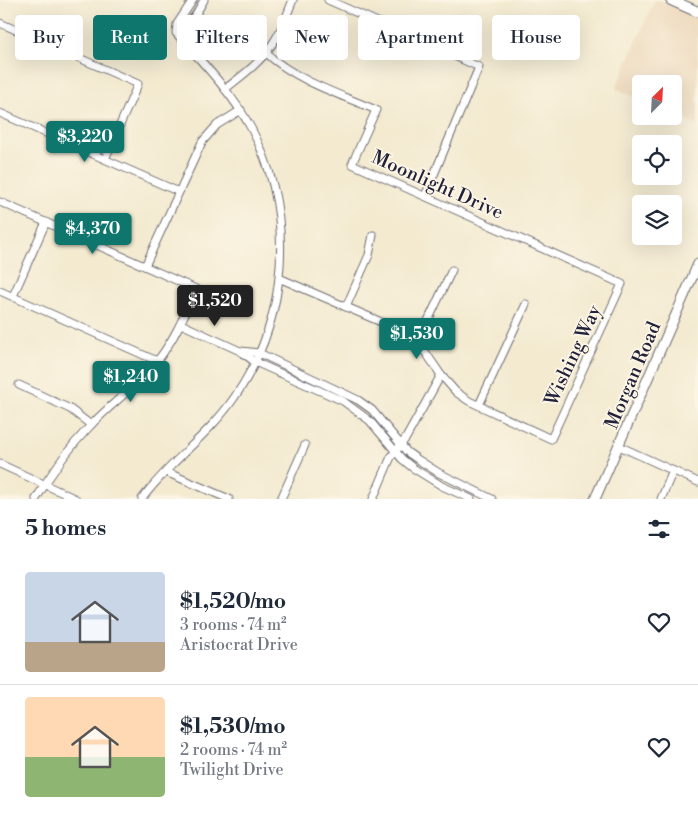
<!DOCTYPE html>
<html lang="en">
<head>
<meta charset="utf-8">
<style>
	body { margin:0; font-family:"Libre Bodoni",serif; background:#f6f6f7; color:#1f2937; height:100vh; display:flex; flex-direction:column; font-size:19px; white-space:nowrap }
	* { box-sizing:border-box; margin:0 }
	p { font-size:16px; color:#747a83 }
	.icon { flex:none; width:28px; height:28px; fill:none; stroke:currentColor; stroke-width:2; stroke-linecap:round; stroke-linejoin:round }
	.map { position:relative; height:499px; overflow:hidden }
	.side { display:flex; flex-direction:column; background:#fff; flex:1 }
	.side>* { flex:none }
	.banner { position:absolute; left:15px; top:15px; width:669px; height:45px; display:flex; gap:10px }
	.needle { width:32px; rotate:24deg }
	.tools { position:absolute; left:632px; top:75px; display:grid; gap:10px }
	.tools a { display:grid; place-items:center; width:50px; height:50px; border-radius:5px; background:#fff; box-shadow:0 5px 20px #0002; font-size:25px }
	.price { position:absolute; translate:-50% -42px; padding:0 11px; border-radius:5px; background:#0f766e; color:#fff; font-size:16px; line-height:32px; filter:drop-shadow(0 1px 2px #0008) }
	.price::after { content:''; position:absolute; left:50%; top:30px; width:15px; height:11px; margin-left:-8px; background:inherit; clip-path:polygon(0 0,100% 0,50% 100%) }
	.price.current { background:#222; color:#fff }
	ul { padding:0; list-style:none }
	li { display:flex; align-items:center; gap:15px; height:125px; padding:0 25px }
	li+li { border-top:1px solid #e0e1e3 }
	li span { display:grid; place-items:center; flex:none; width:140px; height:100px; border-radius:5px; color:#555 }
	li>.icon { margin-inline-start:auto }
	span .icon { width:60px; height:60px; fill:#fffc; stroke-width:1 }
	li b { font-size:21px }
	h2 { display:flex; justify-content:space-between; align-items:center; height:60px; padding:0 25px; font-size:21px }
	.tag { padding:0 18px; border-radius:5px; background:#fff; box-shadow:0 5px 20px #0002; font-size:18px; line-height:45px }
	.tag.current { background:#0f766e; color:#fff }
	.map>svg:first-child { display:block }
	.built { fill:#ecd7ba }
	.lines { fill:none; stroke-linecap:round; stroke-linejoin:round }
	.minor-casing { stroke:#6b686f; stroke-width:9 }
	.tertiary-casing { stroke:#6b686f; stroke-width:11 }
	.secondary-casing { stroke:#6b686f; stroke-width:12 }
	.minor { stroke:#fff; stroke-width:7 }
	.tertiary { stroke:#fff; stroke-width:9 }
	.secondary { stroke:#fff; stroke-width:10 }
	.labels { text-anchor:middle; stroke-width:4; stroke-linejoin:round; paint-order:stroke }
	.street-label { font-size:19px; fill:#22223b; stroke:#fcf5e5 }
</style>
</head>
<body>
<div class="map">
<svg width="698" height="499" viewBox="0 0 698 499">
	<rect width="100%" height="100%" fill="#fcf5e5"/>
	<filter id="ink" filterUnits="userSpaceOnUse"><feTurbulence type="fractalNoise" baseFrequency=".02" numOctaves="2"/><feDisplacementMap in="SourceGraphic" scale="10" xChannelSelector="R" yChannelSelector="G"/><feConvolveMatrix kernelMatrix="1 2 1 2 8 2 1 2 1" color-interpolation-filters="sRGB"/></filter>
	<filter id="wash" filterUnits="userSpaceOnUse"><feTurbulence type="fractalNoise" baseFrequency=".0096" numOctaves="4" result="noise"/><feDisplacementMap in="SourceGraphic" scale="20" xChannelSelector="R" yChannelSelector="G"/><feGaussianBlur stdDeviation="1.12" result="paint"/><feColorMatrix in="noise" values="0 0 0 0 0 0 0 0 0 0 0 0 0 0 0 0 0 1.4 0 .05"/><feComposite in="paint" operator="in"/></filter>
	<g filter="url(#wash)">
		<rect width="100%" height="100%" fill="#f3ead0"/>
		<path class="built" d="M655 0H660L698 17V126L674 115V84H641V100L616 88Z"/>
	</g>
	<g filter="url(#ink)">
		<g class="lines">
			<g class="minor-casing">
				<g id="minor">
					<path d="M328 0 479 67 425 196"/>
					<path d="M0 23 138 84 105 159"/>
					<path d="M179 36 196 14 204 0"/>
					<path d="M266 53C297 81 339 94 376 110L352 164 622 284 551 439 469 401 456 392 441 375 426 353 417 344 395 328 279 278"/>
					<path d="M225 89C243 75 261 62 273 43 282 30 287 14 293 0"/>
					<path d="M0 113 179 192"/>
					<path d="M0 202 196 289C185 314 175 338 158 360 138 385 112 403 90 426 69 448 51 473 36 499"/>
					<path d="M145 266 202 142 217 125 241 110"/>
					<path d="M0 291 157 361"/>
					<path d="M13 296 46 222"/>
					<path d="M346 307 369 255 373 235"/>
					<path d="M181 324 240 351 255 362 343 401 370 421 402 459 413 468 442 486 471 499"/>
					<path d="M417 344 452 270"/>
					<path d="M241 351 259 353 358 400 372 410 407 452 417 459 439 473 492 499"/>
					<path d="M19 385 70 409 91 425"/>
					<path d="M479 405 526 304"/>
					<path d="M619 446 698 482"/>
					<path d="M0 464 76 499"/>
					<path d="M166 472 229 499"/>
					<path d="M142 499C169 462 208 436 234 398 289 320 296 213 251 128 232 93 203 63 176 33L177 24 193 0"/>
					<path d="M281 499 305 445"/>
					<path d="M373 499 391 457 406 438 441 375"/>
					<path d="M661 499 673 471"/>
				</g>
			</g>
			<g class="tertiary-casing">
				<path id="tertiary" d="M595 499 698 264"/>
			</g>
			<g class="secondary-casing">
				<path id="secondary" d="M671 0 698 12"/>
			</g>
			<use href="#minor" class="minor"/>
			<use href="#tertiary" class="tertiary"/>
			<use href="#secondary" class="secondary"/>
		</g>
	</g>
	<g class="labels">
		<g class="street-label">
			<text transform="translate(438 184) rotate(24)" y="7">Moonlight Drive</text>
			<text transform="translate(572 355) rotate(-65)" y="7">Wishing Way</text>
			<text transform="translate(632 375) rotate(-67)" y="7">Morgan Road</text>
		</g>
	</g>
</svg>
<div class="tools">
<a><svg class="needle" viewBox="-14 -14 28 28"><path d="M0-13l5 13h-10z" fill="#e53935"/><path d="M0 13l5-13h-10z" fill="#747a83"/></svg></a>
<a><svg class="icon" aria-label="locate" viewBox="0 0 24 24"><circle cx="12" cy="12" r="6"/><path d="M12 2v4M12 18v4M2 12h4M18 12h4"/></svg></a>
<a><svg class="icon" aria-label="layers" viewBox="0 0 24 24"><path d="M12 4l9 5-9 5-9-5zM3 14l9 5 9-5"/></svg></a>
</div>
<b class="price" style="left:85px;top:163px">$3,220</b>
<b class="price" style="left:93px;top:255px">$4,370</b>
<b class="price current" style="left:215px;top:327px">$1,520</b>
<b class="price" style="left:417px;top:360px">$1,530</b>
<b class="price" style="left:131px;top:403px">$1,240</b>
<div class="banner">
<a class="tag">Buy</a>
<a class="tag current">Rent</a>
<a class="tag">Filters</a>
<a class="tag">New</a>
<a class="tag">Apartment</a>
<a class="tag">House</a>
</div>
</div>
<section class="side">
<h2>5 homes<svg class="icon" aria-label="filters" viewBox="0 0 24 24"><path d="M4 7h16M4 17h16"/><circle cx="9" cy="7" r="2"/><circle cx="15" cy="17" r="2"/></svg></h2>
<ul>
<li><span style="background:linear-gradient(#c9d6e8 70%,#b9a48a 0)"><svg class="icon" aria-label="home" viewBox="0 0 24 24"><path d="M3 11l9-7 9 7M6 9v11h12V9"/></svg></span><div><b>$1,520/mo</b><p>3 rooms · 74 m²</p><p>Aristocrat Drive</p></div><svg class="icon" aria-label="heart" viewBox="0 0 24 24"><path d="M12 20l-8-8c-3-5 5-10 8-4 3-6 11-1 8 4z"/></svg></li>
<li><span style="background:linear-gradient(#ffd9b3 60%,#8fb573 0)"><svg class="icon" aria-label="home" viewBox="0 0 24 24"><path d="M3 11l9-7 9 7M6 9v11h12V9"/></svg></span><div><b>$1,530/mo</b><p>2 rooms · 74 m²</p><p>Twilight Drive</p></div><svg class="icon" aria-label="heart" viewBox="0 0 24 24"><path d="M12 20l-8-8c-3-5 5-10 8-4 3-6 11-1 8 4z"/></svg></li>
</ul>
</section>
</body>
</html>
